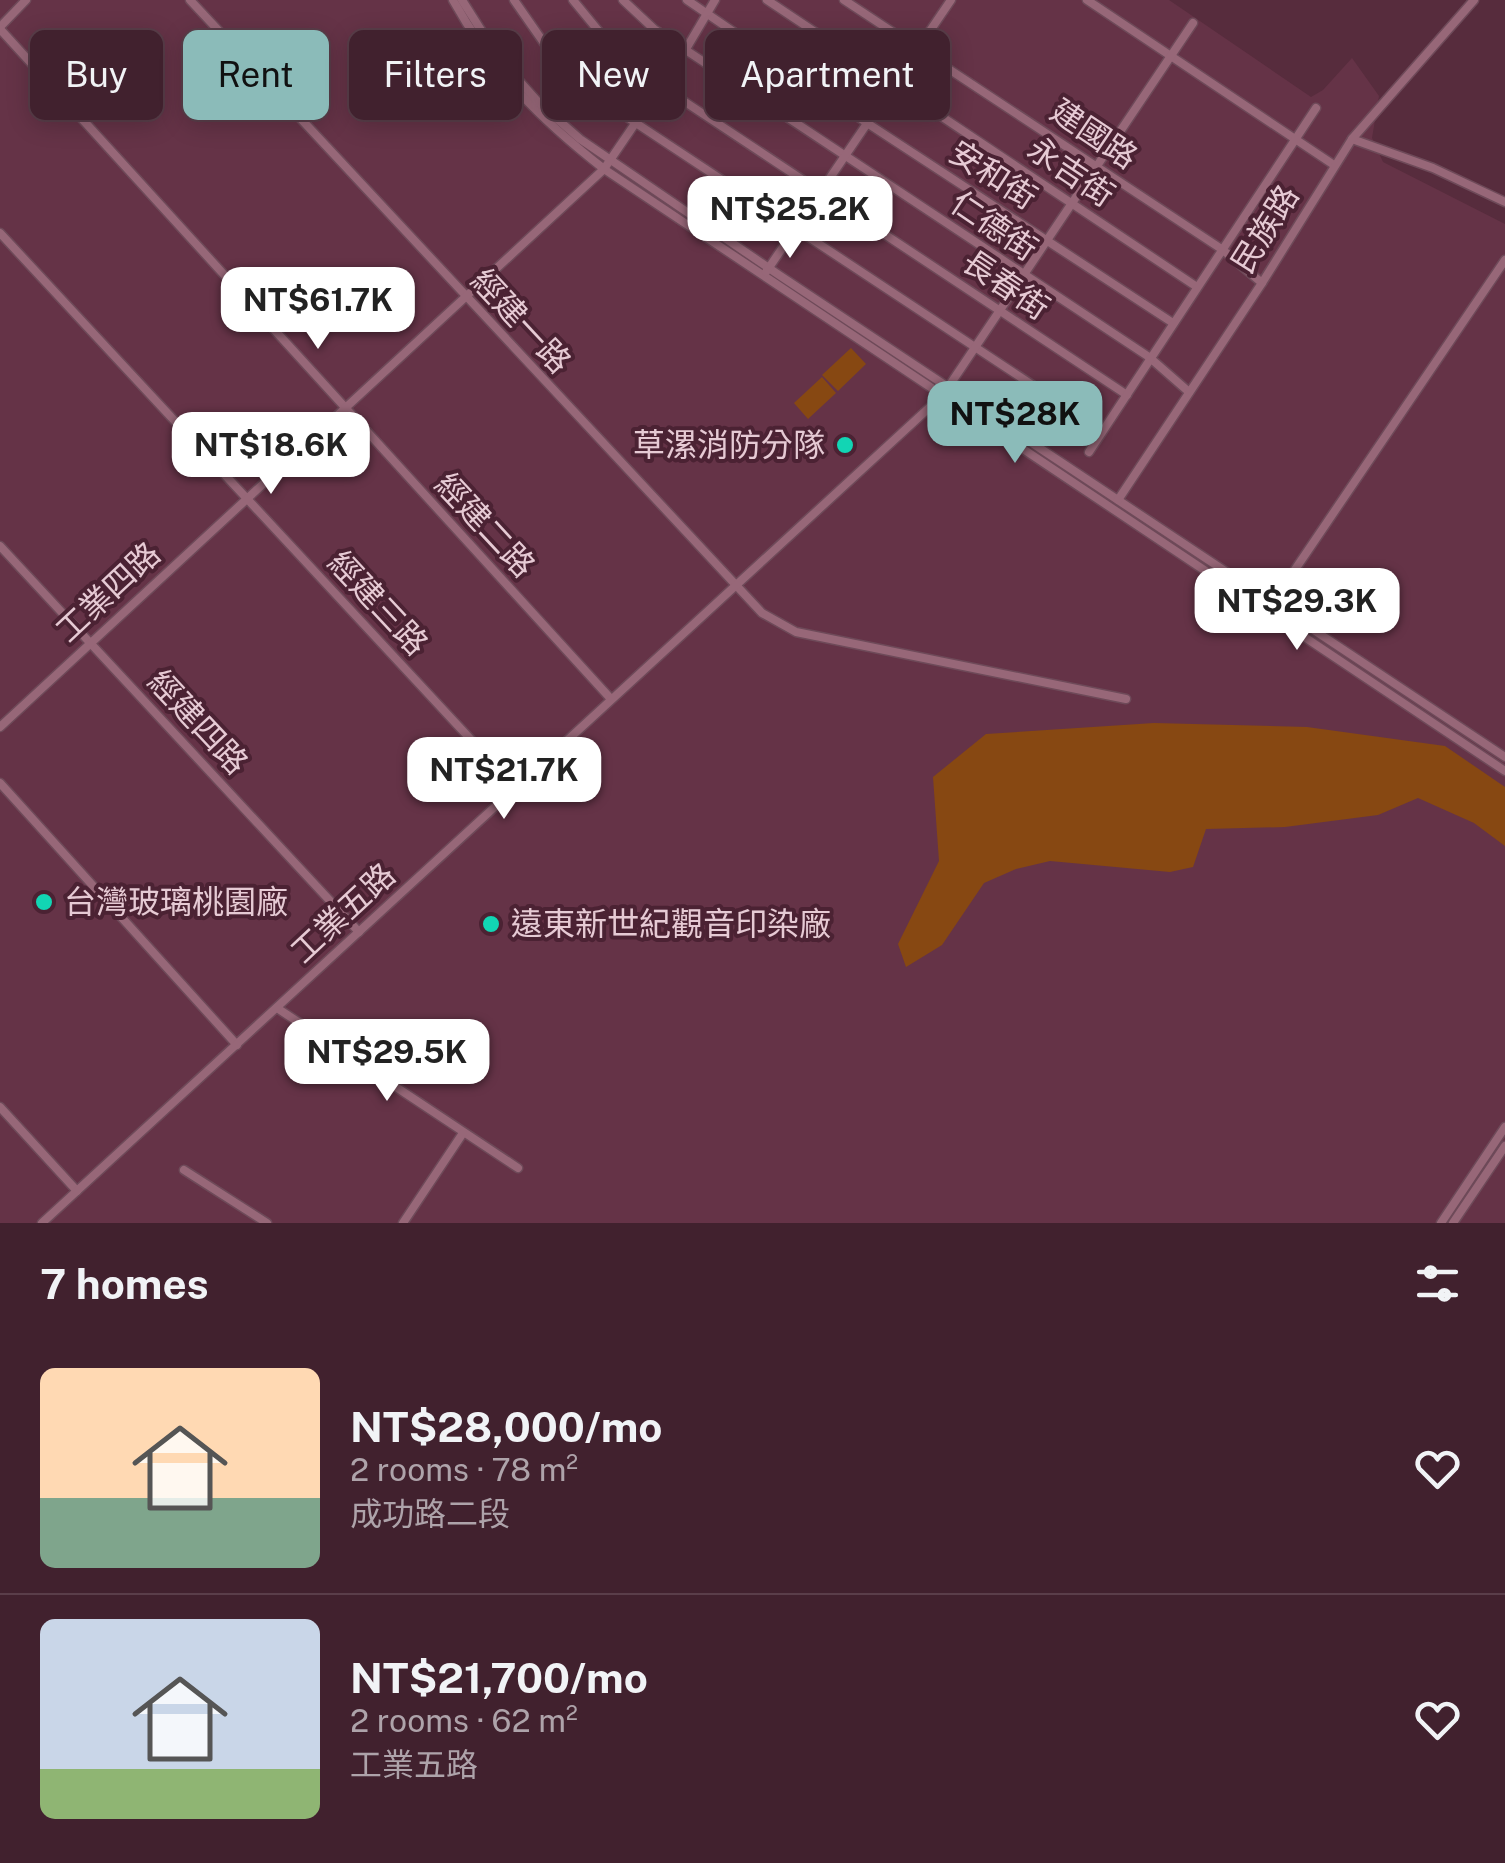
<!DOCTYPE html>
<html lang="en">
<head>
<meta charset="utf-8">
<style>
	body { margin:0; font-family:"Public Sans","Noto Sans TC",sans-serif; background:#4c2e3a; color:#f1f3f6; height:100vh; display:flex; flex-direction:column; font-size:38px; white-space:nowrap }
	* { box-sizing:border-box; margin:0 }
	p { font-size:32px; color:#aea3aa }
	.icon { flex:none; width:55px; height:55px; fill:none; stroke:currentColor; stroke-width:2; stroke-linecap:round; stroke-linejoin:round }
	.map { position:relative; height:1223px; overflow:hidden }
	.drawer { display:flex; flex-direction:column; background:#41212e; flex:1 }
	.drawer>* { flex:none }
	.hud { position:absolute; left:30px; top:30px; width:1000px; height:90px; display:flex; gap:20px }
	.price { position:absolute; translate:-50% -85px; padding:0 22px; border-radius:20px; background:#fff; color:#222; font-size:32px; line-height:65px; filter:drop-shadow(0 2px 5px #0008) }
	.price::after { content:''; position:absolute; left:50%; top:60px; width:30px; height:22px; margin-left:-15px; background:inherit; clip-path:polygon(0 0,100% 0,50% 100%) }
	.price.selected { background:#8bbbb9; color:#111 }
	ul { padding:0; list-style:none }
	li { display:flex; align-items:center; gap:30px; height:250px; padding:0 40px }
	li+li { border-top:2px solid #5a3e4a }
	li span { display:grid; place-items:center; flex:none; width:280px; height:200px; border-radius:15px; color:#555 }
	li>.icon { margin-inline-start:auto }
	span .icon { width:120px; height:120px; fill:#fffc; stroke-width:1 }
	li b { font-size:42px }
	h2 { display:flex; justify-content:space-between; align-items:center; height:120px; padding:0 40px; font-size:42px }
	.pill { padding:0 35px; border-radius:15px; background:#41212e; box-shadow:0 5px 25px #0003,0 0 0 2px #5a3e4a; font-size:35px; line-height:90px }
	.pill.selected { background:#8bbbb9; color:#111 }
	.map>svg:first-child { display:block }
	.built { fill:#653347 }
	.green { fill:#874812 }
	.lines { fill:none; stroke-linecap:round; stroke-linejoin:round }
	.minor-casing { stroke:#6e4a59; stroke-width:11 }
	.minor { stroke:#976778; stroke-width:8 }
	.poi-dot { fill:#12d5b4; stroke:#4b2233; stroke-width:4 }
	.labels { text-anchor:middle; stroke-width:8; stroke-linejoin:round; paint-order:stroke }
	.street-label { font-size:32px; fill:#e6cad4; stroke:#4b2233 }
	.poi-label { font-size:32px; fill:#e6cad4; stroke:#4b2233; text-anchor:start }
</style>
</head>
<body>
<div class="map">
<svg width="1505" height="1223" viewBox="0 0 1505 1223">
	<rect width="100%" height="100%" fill="#572c3d"/>
	<path class="built" d="M0 0H1169L1311 97 1323 90 1352 58 1379 96 1372 138 1383 162 1505 224V1223H0Z"/>
	<g class="green">
		<path d="M851 348 866 364 838 391 822 375Z"/>
		<path d="M822 377 836 393 808 419 794 403Z"/>
		<path d="M1154 723 1307 727 1445 746 1505 787V846L1474 823 1418 798 1378 815 1285 827 1206 829 1193 867 1170 872 1050 861 1016 869 984 883 942 945 906 967 898 944 939 861 933 777 986 734Z"/>
	</g>
	<g class="lines">
		<g class="minor-casing">
			<g id="minor">
				<path d="M190 0 762 613 796 632 1126 699"/>
				<path d="M453 0C493 72 540 119 604 169L1505 771"/>
				<path d="M462 0 498 57 539 103 580 139 779 275 1505 757"/>
				<path d="M514 0 544 43 598 98 1102 431"/>
				<path d="M573 0 601 34 661 86 1127 395"/>
				<path d="M623 0 654 29 1149 357 1189 392"/>
				<path d="M687 0 867 123 1173 323"/>
				<path d="M767 0 1197 287"/>
				<path d="M844 0 1223 250 1262 283"/>
				<path d="M1087 0 1334 165"/>
				<path d="M0 27 26 0"/>
				<path d="M0 29 611 699"/>
				<path d="M1352 139 1433 168 1505 202"/>
				<path d="M0 233 515 787"/>
				<path d="M766 272 951 0"/>
				<path d="M1089 452 1316 108"/>
				<path d="M1118 500 1262 283 1352 139 1474 0"/>
				<path d="M0 546 359 932"/>
				<path d="M1273 602 1505 260"/>
				<path d="M0 727 604 169 686 49 715 0"/>
				<path d="M0 783 237 1045"/>
				<path d="M277 1008 518 1168"/>
				<path d="M0 1107 77 1191"/>
				<path d="M184 1170 267 1223"/>
				<path d="M42 1223 943 395 1193 23"/>
				<path d="M403 1223 463 1133"/>
				<path d="M1441 1223 1505 1127"/>
				<path d="M1453 1223 1505 1146"/>
			</g>
		</g>
		<use href="#minor" class="minor"/>
	</g>
	<g class="poi-dot">
		<circle cx="845" cy="445" r="10"/>
		<circle cx="44" cy="902" r="10"/>
		<circle cx="491" cy="924" r="10"/>
	</g>
	<g class="labels">
		<g class="street-label">
			<text transform="translate(1094 134) rotate(34)" y="11">建國路</text>
			<text transform="translate(1071 172) rotate(34)" y="11">永吉街</text>
			<text transform="translate(993 175) rotate(33)" y="11">安和街</text>
			<text transform="translate(994 226) rotate(34)" y="11">仁德街</text>
			<text transform="translate(1265 229) rotate(-58)" y="11">民族路</text>
			<text transform="translate(1006 285) rotate(34)" y="11">長春街</text>
			<text transform="translate(521 321) rotate(47)" y="11">經建一路</text>
			<text transform="translate(485 525) rotate(47)" y="11">經建二路</text>
			<text transform="translate(108 592) rotate(-43)" y="11">工業四路</text>
			<text transform="translate(378 603) rotate(47)" y="11">經建三路</text>
			<text transform="translate(198 722) rotate(47)" y="11">經建四路</text>
			<text transform="translate(343 913) rotate(-43)" y="11">工業五路</text>
		</g>
		<g class="poi-label">
			<text x="825" y="456" text-anchor="end">草漯消防分隊</text>
			<text x="64" y="913">台灣玻璃桃園廠</text>
			<text x="511" y="935">遠東新世紀觀音印染廠</text>
		</g>
	</g>
</svg>
<b class="price" style="left:790px;top:261px">NT$25.2K</b>
<b class="price" style="left:318px;top:352px">NT$61.7K</b>
<b class="price selected" style="left:1015px;top:466px">NT$28K</b>
<b class="price" style="left:271px;top:497px">NT$18.6K</b>
<b class="price" style="left:1297px;top:653px">NT$29.3K</b>
<b class="price" style="left:504px;top:822px">NT$21.7K</b>
<b class="price" style="left:387px;top:1104px">NT$29.5K</b>
<div class="hud">
<a class="pill">Buy</a>
<a class="pill selected">Rent</a>
<a class="pill">Filters</a>
<a class="pill">New</a>
<a class="pill">Apartment</a>
</div>
</div>
<section class="drawer">
<h2>7 homes<svg class="icon" aria-label="filters" viewBox="0 0 24 24"><path d="M4 7h16M4 17h16"/><circle cx="9" cy="7" r="2"/><circle cx="15" cy="17" r="2"/></svg></h2>
<ul>
<li><span style="background:linear-gradient(#ffd9b3 65%,#7fa58c 0)"><svg class="icon" aria-label="home" viewBox="0 0 24 24"><path d="M3 11l9-7 9 7M6 9v11h12V9"/></svg></span><div><b>NT$28,000/mo</b><p>2 rooms · 78 m²</p><p>成功路二段</p></div><svg class="icon" aria-label="heart" viewBox="0 0 24 24"><path d="M12 20l-8-8c-3-5 5-10 8-4 3-6 11-1 8 4z"/></svg></li>
<li><span style="background:linear-gradient(#c9d6e8 75%,#8fb573 0)"><svg class="icon" aria-label="home" viewBox="0 0 24 24"><path d="M3 11l9-7 9 7M6 9v11h12V9"/></svg></span><div><b>NT$21,700/mo</b><p>2 rooms · 62 m²</p><p>工業五路</p></div><svg class="icon" aria-label="heart" viewBox="0 0 24 24"><path d="M12 20l-8-8c-3-5 5-10 8-4 3-6 11-1 8 4z"/></svg></li>
</ul>
</section>
</body>
</html>
